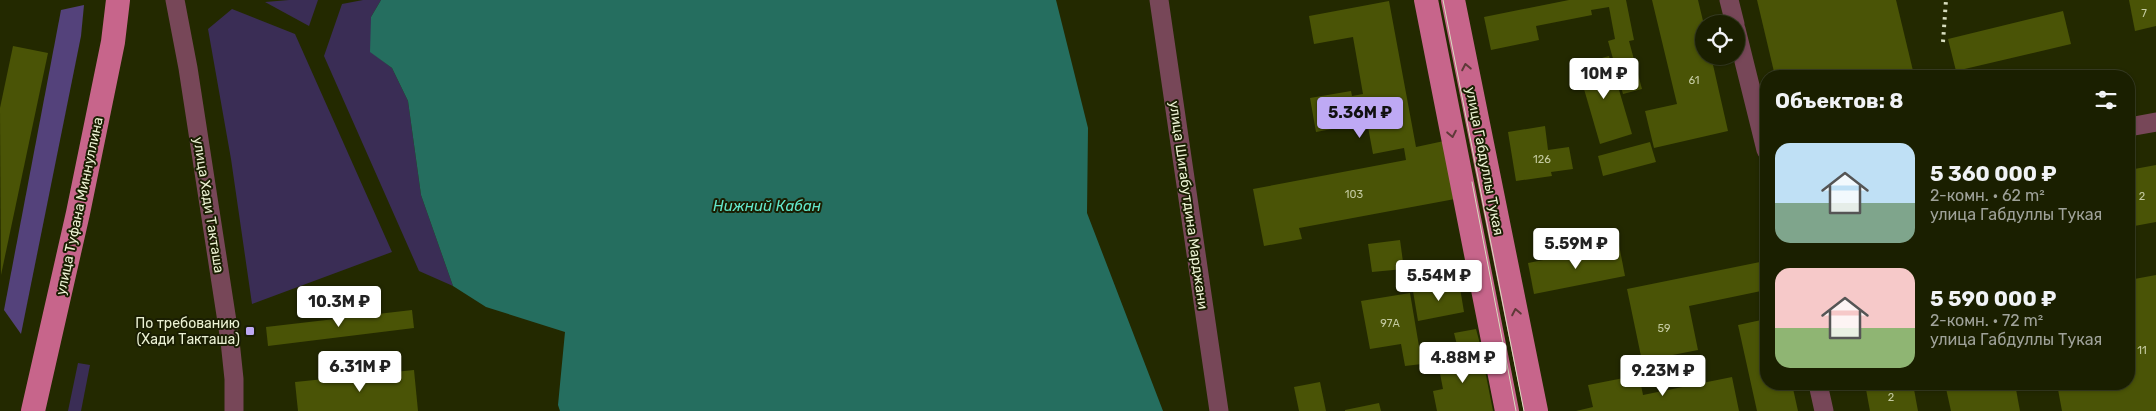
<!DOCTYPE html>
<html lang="ru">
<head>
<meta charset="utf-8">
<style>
	body { margin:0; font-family:Rubik,sans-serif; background:#272c0f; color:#f1f3f6; height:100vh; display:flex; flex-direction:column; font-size:19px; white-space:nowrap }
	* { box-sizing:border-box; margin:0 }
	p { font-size:16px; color:#9fa299 }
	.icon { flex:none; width:28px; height:28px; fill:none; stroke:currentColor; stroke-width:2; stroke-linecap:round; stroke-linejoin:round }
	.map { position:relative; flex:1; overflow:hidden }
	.sheet { position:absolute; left:1760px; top:70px; width:375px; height:320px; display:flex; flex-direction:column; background:#1a1f00; border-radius:20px; box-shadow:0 1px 4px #0004,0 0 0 1px #383d22 }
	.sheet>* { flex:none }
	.tools { position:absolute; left:1695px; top:15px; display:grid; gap:10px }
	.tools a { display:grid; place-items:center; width:50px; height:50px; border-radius:50%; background:#1a1f00; box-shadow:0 1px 4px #0004,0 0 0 1px #383d22; font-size:25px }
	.price { position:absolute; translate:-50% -42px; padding:0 11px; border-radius:5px; background:#fff; color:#222; font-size:16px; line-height:32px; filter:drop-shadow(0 1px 2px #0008) }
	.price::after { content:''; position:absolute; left:50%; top:30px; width:15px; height:11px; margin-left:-8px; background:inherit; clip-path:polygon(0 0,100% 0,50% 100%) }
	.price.on { background:#bea9f4; color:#111 }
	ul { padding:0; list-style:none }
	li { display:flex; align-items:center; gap:15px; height:125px; padding:0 15px }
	li span { display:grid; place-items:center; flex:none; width:140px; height:100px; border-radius:15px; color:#555 }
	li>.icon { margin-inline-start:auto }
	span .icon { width:60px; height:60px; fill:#fffc; stroke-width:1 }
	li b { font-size:21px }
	h2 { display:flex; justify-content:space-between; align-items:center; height:60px; padding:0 15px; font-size:21px }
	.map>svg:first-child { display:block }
	.green { fill:#3a2d55 }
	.forest { fill:#54427b }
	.water { fill:#256e5f }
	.building { fill:#4a5406 }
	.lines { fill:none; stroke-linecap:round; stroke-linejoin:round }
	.minor { stroke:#774758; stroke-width:19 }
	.major { stroke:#c7658b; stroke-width:24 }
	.tram { stroke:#d8debf; stroke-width:1 }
	.rail { stroke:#d8debf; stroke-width:4; stroke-dasharray:2.5 5; stroke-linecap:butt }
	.oneway { stroke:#5f3a39 }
	.poi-dot { fill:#bea9f4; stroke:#1a1e02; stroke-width:2 }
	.labels { text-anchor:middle; stroke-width:4; stroke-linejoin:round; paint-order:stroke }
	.number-label { font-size:11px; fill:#c4caa0 }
	.street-label { font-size:14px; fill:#ecf2d4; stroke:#1a1e02 }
	.poi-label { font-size:14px; fill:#ecf2d4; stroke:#1a1e02; text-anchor:end }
	.water-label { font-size:15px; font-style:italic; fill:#63e8cc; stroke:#1a1e02 }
</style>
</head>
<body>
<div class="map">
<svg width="2156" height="411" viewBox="0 0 2156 411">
	<rect width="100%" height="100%" fill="#232900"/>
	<g class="green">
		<path d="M289 0H318L309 26 265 2Z"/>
		<path d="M363 0H381L371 17V52L392 68 408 101 421 195 453 286 419 271 324 56 342 4Z"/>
		<path d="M232 9 295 34 392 252 252 304 231 159 208 29Z"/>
		<path d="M78 363 90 365 81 411H68Z"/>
	</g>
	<path class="forest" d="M84 5 81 36 21 334 4 310 61 10Z"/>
	<path class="water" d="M381 0H1056L1088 128 1087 213 1163 411H560L558 405 565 332 486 307 453 286 421 195 408 101 392 68 370 52 371 17Z"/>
	<g class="building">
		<path d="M1569 0H1626L1634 40 1629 41 1642 89 1623 94 1608 41 1615 39 1609 7 1591 10 1592 15 1536 26 1539 40 1491 50 1484 17Z"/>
		<path d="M1652 0H1698L1704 25V56H1711L1728 131 1654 148 1645 111 1677 104Z"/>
		<path d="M1757 0H1896L1914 75 1775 76Z"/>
		<path d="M2129 0H2156V26L2135 31Z"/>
		<path d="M1389 1 1416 147 1444 141 1455 199 1299 228 1302 239 1264 246 1253 189 1406 160 1404 148 1373 154 1366 116 1358 118 1359 124 1316 132 1310 98 1351 91 1352 96 1363 94 1353 37 1314 44 1309 16Z"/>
		<path d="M2063 11 2071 44 1956 71 1948 39Z"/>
		<path d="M13 46 48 53 1 275 0 108Z"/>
		<path d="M1609 56 1632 134 1600 144 1577 65Z"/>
		<path d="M1545 126 1548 150 1569 147 1573 169 1551 172 1552 176 1516 181 1508 132Z"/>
		<path d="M1650 142 1656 162 1603 176 1598 156Z"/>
		<path d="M2156 165V222L2129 227V170Z"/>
		<path d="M1400 240 1404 269 1372 272 1368 244Z"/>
		<path d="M1619 245 1625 276 1534 294 1528 263Z"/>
		<path d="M1760 262 1766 290 1689 306 1698 350 1642 361 1627 289Z"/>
		<path d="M2156 275V411H2062L2057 384H2129V280Z"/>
		<path d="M1459 282 1464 312 1418 321 1413 291Z"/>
		<path d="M1410 293 1422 364 1405 366 1401 344 1370 349 1361 301Z"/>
		<path d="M412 310 414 328 268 346 266 327Z"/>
		<path d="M1766 319V384H1792L1798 411H1757L1738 325Z"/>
		<path d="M1476 329 1480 344 1458 349 1454 333Z"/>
		<path d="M1481 350 1493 411H1437L1433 391 1443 389 1437 358Z"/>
		<path d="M414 370 418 411H298L295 382Z"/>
		<path d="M1639 375 1643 395 1732 377 1739 411H1576L1593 407 1588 385Z"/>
		<path d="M1320 382 1326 411H1299L1294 387Z"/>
		<path d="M1865 384H1913L1918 411H1870Z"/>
		<path d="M1945 384H2015L2020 411H1951Z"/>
		<path d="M1379 403 1381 411H1345V410Z"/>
	</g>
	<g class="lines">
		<g class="minor">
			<path d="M175 0 188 68 230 341 234 379V411"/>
			<path d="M1159 0 1219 411"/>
			<path d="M1729 0 1735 24"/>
			<path d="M1736 29 1766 150"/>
			<path d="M2129 127 2156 122"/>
			<path d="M1818 384 1824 411"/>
		</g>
		<g class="major">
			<path d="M1426 0 1507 411"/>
			<path d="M1453 0 1536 411"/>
			<path d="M33 411 78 213 113 42 118 0"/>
		</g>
		<g class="tram">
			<path d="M1443 0 1524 411"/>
			<path d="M1472 182 1516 411"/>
		</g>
		<path class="rail" d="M1943 42 1946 0"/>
	</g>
	<defs><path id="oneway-chevron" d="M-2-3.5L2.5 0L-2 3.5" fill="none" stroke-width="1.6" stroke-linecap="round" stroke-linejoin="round" transform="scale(1.25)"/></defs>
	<g class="oneway">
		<use href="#oneway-chevron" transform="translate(1466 67) rotate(-101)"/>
		<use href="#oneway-chevron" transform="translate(1452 134) rotate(79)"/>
		<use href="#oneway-chevron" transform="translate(1516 312) rotate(-101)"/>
	</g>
	<rect class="poi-dot" x="245" y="326" width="10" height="10" rx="2.5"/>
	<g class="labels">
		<g class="number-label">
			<text x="2144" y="17">7</text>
			<text x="1694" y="84">61</text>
			<text x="1542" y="163">126</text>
			<text x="1354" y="198">103</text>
			<text x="2142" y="200">2</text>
			<text x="1390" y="327">97А</text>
			<text x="1664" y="332">59</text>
			<text x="2142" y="354">11</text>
			<text x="1891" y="401">2</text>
		</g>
		<g class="street-label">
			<text transform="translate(1485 161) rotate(79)" y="5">улица Габдуллы Тукая</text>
			<text transform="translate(209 205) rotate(81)" y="5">улица Хади Такташа</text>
			<text transform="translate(1189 205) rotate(82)" y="5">улица Шигабутдина Марджани</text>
			<text transform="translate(79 206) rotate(-78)" y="5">улица Туфана Миннуллина</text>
		</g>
		<g class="poi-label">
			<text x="240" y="328">По требованию<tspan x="240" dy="16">(Хади Такташа)</tspan></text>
		</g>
		<g class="water-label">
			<text x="767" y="211">Нижний Кабан</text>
		</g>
	</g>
</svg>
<div class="tools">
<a><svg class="icon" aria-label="locate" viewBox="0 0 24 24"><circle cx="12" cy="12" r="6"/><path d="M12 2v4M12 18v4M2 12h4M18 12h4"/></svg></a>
</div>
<b class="price" style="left:1604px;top:100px">10M ₽</b>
<b class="price on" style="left:1360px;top:139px">5.36M ₽</b>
<b class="price" style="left:1576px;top:270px">5.59M ₽</b>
<b class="price" style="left:1439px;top:302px">5.54M ₽</b>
<b class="price" style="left:339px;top:328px">10.3M ₽</b>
<b class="price" style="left:1463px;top:384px">4.88M ₽</b>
<b class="price" style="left:360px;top:393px">6.31M ₽</b>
<b class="price" style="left:1663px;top:397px">9.23M ₽</b>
<section class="sheet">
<h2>Объектов: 8<svg class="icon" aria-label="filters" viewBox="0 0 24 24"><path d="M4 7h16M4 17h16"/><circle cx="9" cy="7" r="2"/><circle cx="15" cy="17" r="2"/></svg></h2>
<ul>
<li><span style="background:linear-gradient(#bfe0f5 60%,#7fa58c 0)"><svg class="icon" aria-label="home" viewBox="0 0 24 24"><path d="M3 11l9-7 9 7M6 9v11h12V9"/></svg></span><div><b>5 360 000 ₽</b><p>2-комн. · 62 m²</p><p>улица Габдуллы Тукая</p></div></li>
<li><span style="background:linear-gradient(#f6c9c9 60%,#8fb573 0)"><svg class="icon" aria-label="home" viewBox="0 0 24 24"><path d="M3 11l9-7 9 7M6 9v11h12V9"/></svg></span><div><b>5 590 000 ₽</b><p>2-комн. · 72 m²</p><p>улица Габдуллы Тукая</p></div></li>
</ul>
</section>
</div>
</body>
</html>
